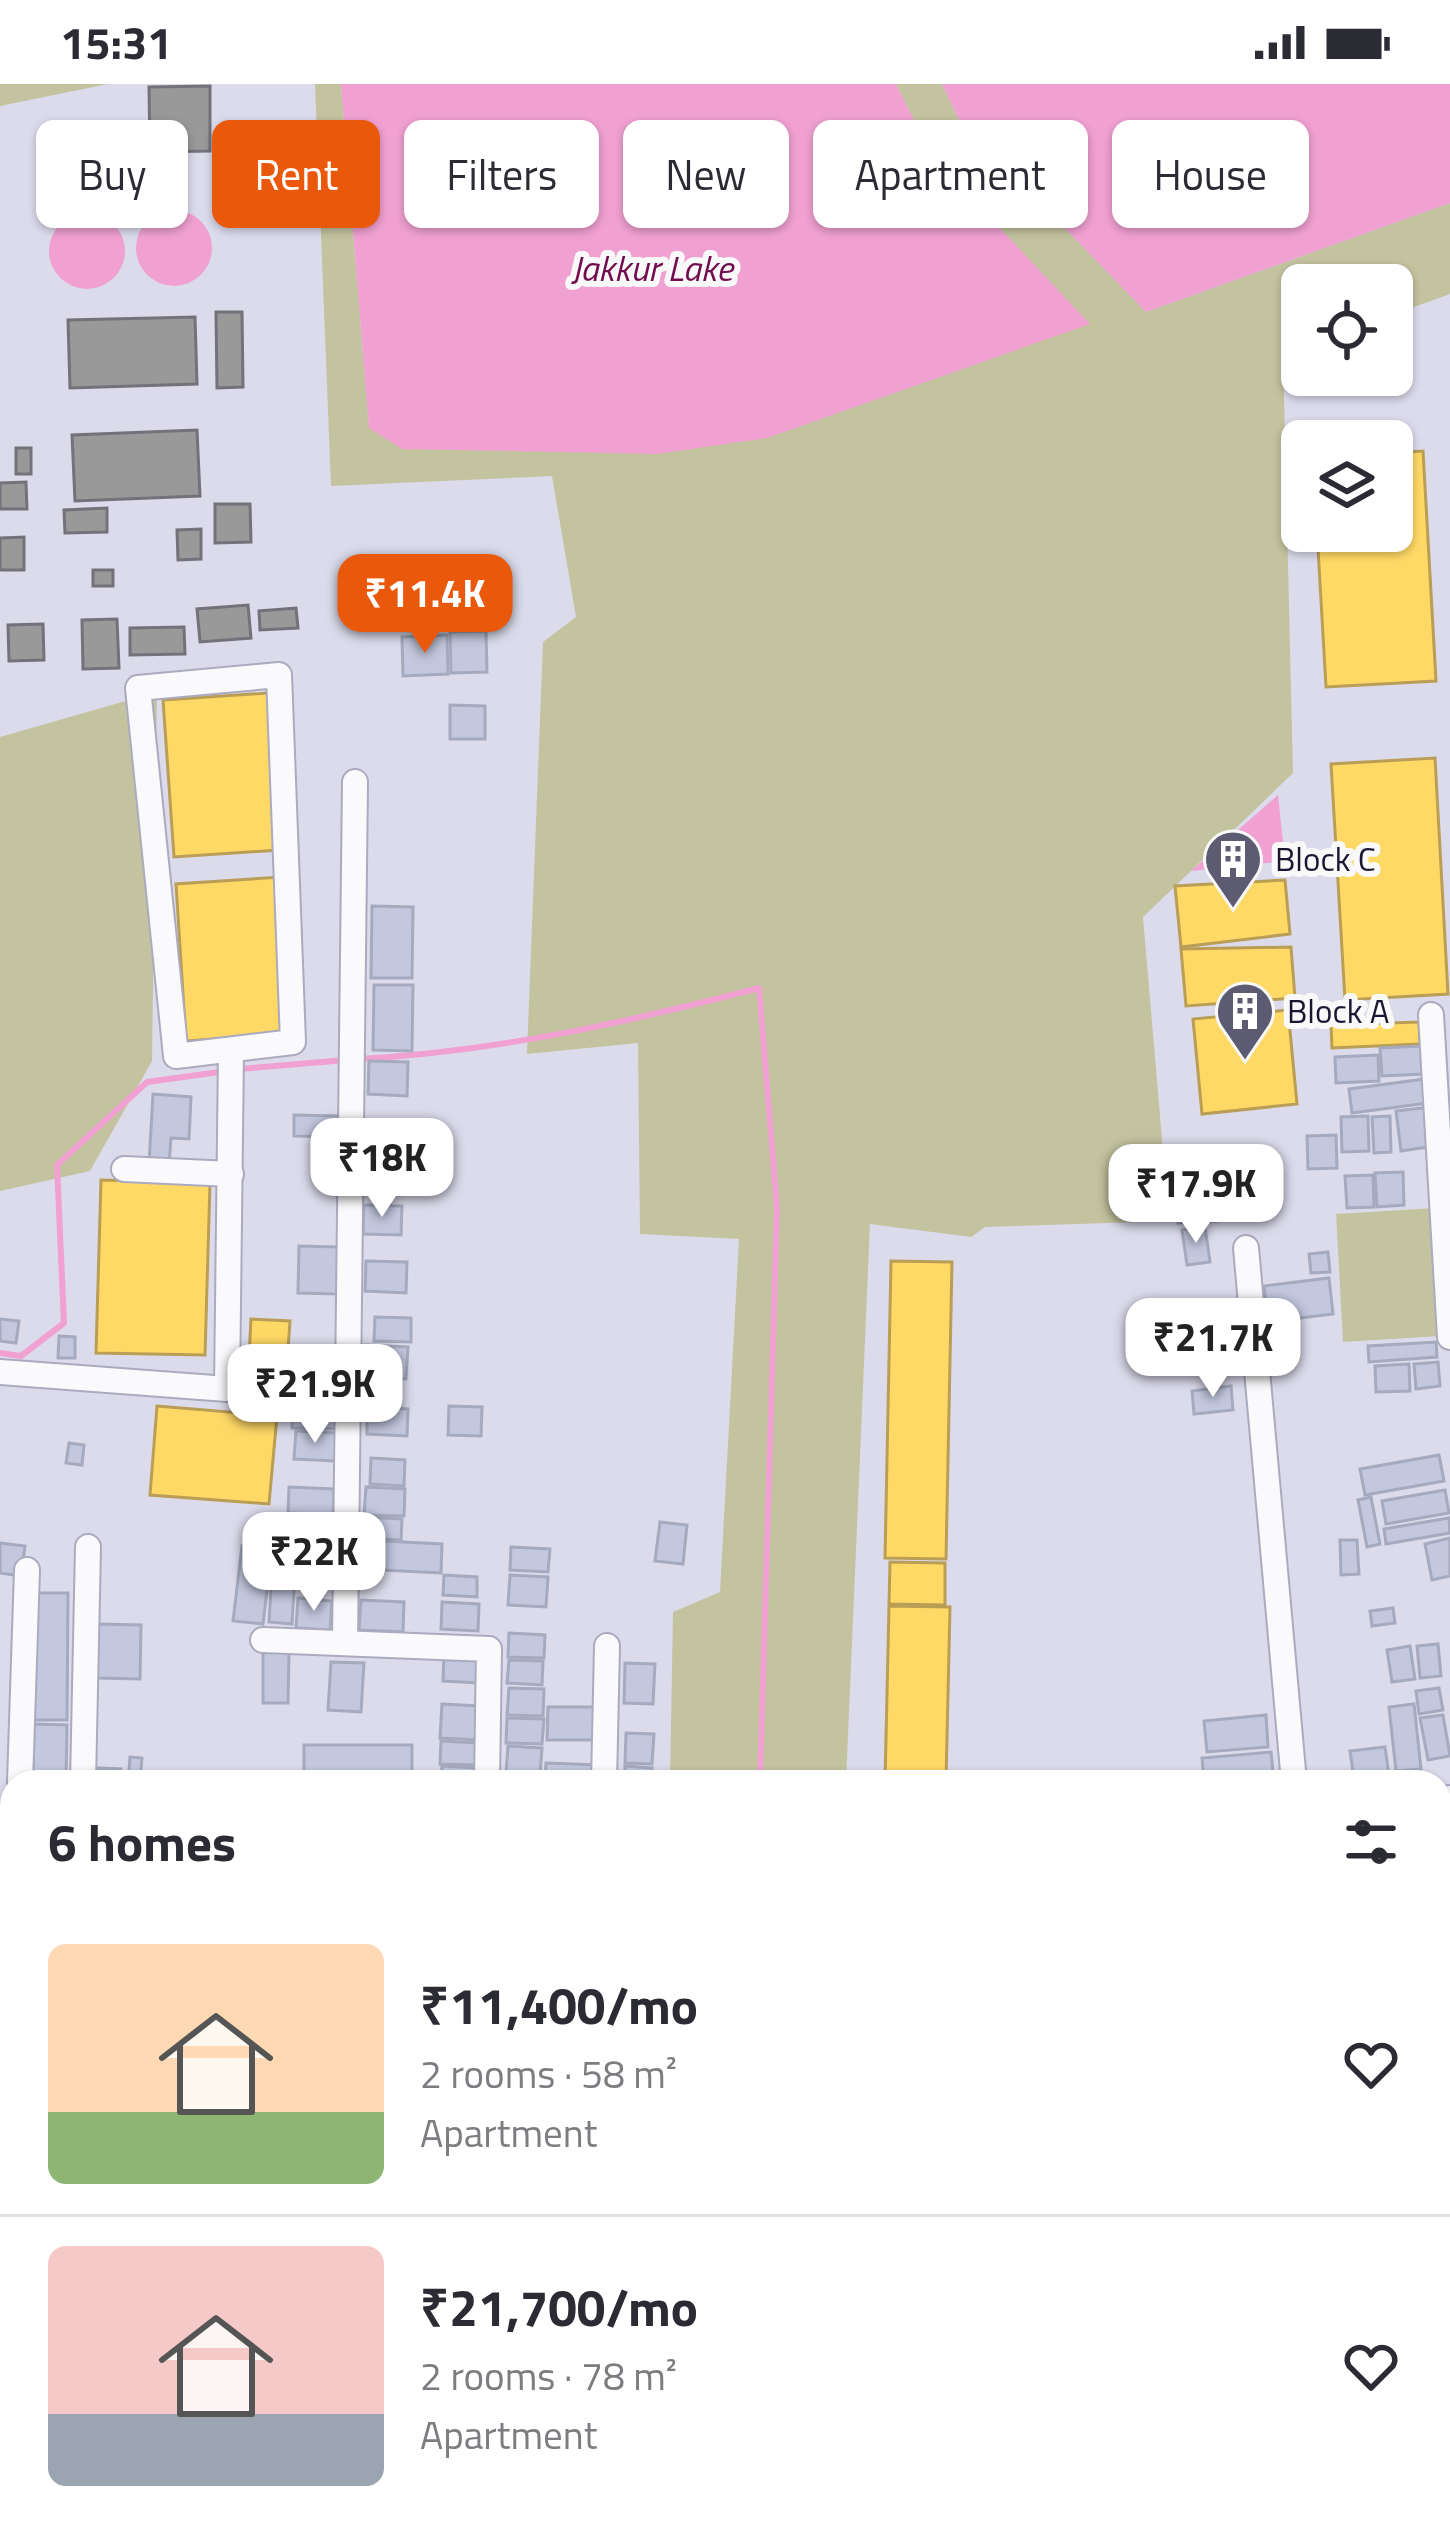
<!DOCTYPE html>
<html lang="en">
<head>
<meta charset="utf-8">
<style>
	body { margin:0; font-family:"Titillium Web",sans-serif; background:#f7f7f7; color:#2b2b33; height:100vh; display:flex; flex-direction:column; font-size:45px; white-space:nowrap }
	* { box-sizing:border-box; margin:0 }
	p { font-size:39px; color:#7c7c81 }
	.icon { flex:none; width:66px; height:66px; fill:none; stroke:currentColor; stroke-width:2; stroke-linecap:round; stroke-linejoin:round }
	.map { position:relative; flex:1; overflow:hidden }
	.sheet { position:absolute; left:0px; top:1686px; width:1452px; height:771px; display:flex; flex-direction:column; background:#fff; border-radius:36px 36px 0 0; box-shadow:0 3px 9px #0004 }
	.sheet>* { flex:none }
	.hud { position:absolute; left:36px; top:36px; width:1380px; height:108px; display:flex; gap:24px }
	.tools { position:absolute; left:1281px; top:180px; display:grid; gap:24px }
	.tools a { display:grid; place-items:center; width:132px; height:132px; border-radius:18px; background:#fff; box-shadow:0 3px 9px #0004; font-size:60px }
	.price { position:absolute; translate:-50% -102px; padding:0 27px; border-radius:24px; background:#fff; color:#222; font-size:39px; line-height:78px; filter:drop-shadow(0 3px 6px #0008) }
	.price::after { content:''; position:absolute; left:50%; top:72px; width:36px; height:27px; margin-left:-18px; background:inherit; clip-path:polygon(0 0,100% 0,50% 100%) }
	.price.selected { background:#ea580c; color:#fff }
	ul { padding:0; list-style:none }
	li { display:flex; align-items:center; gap:36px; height:300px; padding:0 48px }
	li+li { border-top:3px solid #e1e1e2 }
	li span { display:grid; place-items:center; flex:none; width:336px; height:240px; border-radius:18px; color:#555 }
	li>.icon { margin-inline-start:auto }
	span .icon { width:144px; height:144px; fill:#fffc; stroke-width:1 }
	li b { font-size:51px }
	h2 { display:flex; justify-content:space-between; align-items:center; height:144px; padding:0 48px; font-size:51px }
	.tag { padding:0 42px; border-radius:18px; background:#fff; box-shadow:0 3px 9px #0004; font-size:42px; line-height:108px }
	.tag.selected { background:#ea580c; color:#fff }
	.status { display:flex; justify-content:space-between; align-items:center; height:84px; padding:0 60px; background:#fff; direction:ltr }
	.status svg { height:33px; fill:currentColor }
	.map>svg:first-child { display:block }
	.green { fill:#c4c3a0 }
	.water { fill:#f0a0d1 }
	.homes { fill:#ffd966; stroke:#ba9e56; stroke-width:3 }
	.industry { fill:#999; stroke:#73727a; stroke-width:3 }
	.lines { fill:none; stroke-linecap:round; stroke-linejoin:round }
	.stream { stroke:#f0a0d1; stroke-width:6 }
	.building { fill:#c3c8df; stroke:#a5aabe; stroke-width:3 }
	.street-casing { stroke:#abaabe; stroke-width:28 }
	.secondary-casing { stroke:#abaabe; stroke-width:40 }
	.street { stroke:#fafafc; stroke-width:24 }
	.secondary { stroke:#fafafc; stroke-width:36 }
	.labels { text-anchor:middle; stroke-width:12; stroke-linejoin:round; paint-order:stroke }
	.poi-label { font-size:33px; fill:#191631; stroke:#f9f9f9; text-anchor:start }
	.water-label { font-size:36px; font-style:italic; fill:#720c4f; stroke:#f9f9f9 }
</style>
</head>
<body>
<div class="status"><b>15:31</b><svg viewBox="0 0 49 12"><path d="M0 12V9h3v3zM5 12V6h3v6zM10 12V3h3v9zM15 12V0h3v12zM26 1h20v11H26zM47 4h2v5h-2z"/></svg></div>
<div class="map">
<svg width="1450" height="2456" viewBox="0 0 1450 2456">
	<rect width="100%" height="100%" fill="#dcdbec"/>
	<g class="green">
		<path d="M0 0H108L0 22Z"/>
		<path d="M315 0H341L369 343 1089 240 932 72 896 0H942L958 34 1146 228 1450 119V210L1392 231V201H1302V264L1283 272 1293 689 1143 833 1169 1137 985 1143 971 1153 870 1140 846 1698H670L673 1528 720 1508 739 1155 640 1150 638 959 527 970 543 558 576 533 552 392 331 402Z"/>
		<path d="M157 608 152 977 90 1087 0 1107V653Z"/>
		<path d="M1434 1124 1440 1252 1343 1258 1336 1130Z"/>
	</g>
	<g class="water">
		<path d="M341 0H896L932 72 1090 240 767 354 657 370 402 365 369 344Z"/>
		<path d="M942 0H1450V119L1146 228 958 34Z"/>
		<circle cx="174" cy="164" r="38"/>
		<circle cx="87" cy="167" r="38"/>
		<path d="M1278 711 1285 777 1191 787Z"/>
	</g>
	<g class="homes">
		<path d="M1423 367 1436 597 1326 603 1317 447H1392V369Z"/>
		<path d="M268 609 279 766 174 773 163 616Z"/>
		<path d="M1435 674 1448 910 1345 916 1331 680Z"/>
		<path d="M281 793 291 950 186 957 176 800Z"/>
		<path d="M1285 796 1290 850 1181 863 1175 802Z"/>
		<path d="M1291 863 1295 914 1186 922 1181 865Z"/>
		<path d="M1288 926 1297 1020 1202 1030 1193 935Z"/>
		<path d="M1419 938 1420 960 1332 964 1331 941Z"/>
		<path d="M101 1096 210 1099 205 1271 96 1269Z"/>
		<path d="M891 1177 952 1178 946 1475 885 1474Z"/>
		<path d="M251 1235 290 1237 286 1294 248 1292Z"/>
		<path d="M157 1322 277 1332 269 1420 150 1411Z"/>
		<path d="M890 1478 945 1479V1521L889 1520Z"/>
		<path d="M889 1522 950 1523 946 1698H885Z"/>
		<path d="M1440 2035 1450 2036V2244L1440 2242Z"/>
		<path d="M12 2205V2361L1 2362 0 2206Z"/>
		<path d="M3 2401 12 2402V2431L0 2429Z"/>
		<path d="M154 2445 153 2456H44L45 2449 17 2446Z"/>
		<rect x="730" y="2445" width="130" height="11"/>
	</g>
	<g class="industry">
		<path d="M210 2V67L150 68 149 3Z"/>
		<rect x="74" y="39" width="19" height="42"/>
		<path d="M69 96H91L92 122 69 123Z"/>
		<rect x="52" y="99" width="11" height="26"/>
		<path d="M216 228H242L243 303 217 304Z"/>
		<path d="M195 233 197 300 70 304 68 236Z"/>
		<path d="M197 346 200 412 75 417 72 351Z"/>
		<rect x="16" y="364" width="15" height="26"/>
		<path d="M26 398 27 425H0V399Z"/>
		<path d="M215 420H250L251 458 215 459Z"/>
		<path d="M107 424V448L65 449 64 426Z"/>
		<path d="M201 445V475L178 476 177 446Z"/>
		<path d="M24 453V486H0V454Z"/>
		<rect x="93" y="486" width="20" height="16"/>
		<path d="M248 521 251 554 200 558 197 525Z"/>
		<path d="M296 524 298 544 260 546 259 527Z"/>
		<path d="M117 535 119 584 83 585 82 536Z"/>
		<path d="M43 540 44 576 9 577 8 541Z"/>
		<path d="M184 543 185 570 130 571V544Z"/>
	</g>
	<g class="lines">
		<g class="stream">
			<path d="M359 975C494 968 629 938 759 904L777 1124 760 1698"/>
			<path d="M240 985 346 976"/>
			<path d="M0 1269 21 1272 64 1239 57 1081 147 998 227 987"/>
		</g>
	</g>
	<g class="building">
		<path d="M486 547 487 588 451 589 450 548Z"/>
		<path d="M447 551 448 590 403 592 402 553Z"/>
		<path d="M450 621 485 622V655H450Z"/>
		<path d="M372 822 413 823 412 894H371Z"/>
		<path d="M374 901H413L412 967 373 966Z"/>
		<path d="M1423 962 1424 990 1382 992 1380 964Z"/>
		<path d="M1378 971 1379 997 1336 999 1335 973Z"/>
		<path d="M369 977 408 978 407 1012 368 1010Z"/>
		<path d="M1425 995 1428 1019 1352 1029 1349 1005Z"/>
		<path d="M153 1010 191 1013 189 1055 171 1054 169 1081 149 1080Z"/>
		<path d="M1431 1023 1435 1062 1401 1067 1396 1027Z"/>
		<path d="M294 1031 338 1032V1053L294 1052Z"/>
		<path d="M1368 1032 1369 1067 1342 1068 1341 1033Z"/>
		<path d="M1390 1032 1391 1068 1374 1069 1372 1033Z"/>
		<path d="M1336 1051 1337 1084 1308 1085 1307 1052Z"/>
		<path d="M1215 1069 1219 1137 1178 1139 1175 1072Z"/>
		<path d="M1403 1088 1404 1121 1377 1123 1375 1089Z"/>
		<path d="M1373 1091 1374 1123 1347 1124 1345 1092Z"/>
		<path d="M364 1121 402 1122 401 1151 363 1150Z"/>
		<path d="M1205 1143 1210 1178 1187 1181 1182 1146Z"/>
		<path d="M299 1162 338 1163 337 1210 298 1209Z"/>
		<path d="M1328 1168 1330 1188 1311 1189 1309 1170Z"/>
		<path d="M366 1177 407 1178 406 1209 365 1207Z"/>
		<path d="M1329 1194 1333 1230 1268 1238 1264 1202Z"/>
		<path d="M375 1233 411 1234V1258L374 1257Z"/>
		<path d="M0 1235 19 1237 16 1259 0 1257Z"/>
		<path d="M59 1252 75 1253V1274H58Z"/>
		<path d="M1436 1258 1437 1273 1369 1278 1368 1262Z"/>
		<path d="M365 1261 408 1263 406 1295 364 1293Z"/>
		<path d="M297 1264 339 1266 338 1290 296 1289Z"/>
		<path d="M1438 1278 1440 1302 1416 1305 1414 1280Z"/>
		<path d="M1409 1280 1410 1307 1376 1308 1375 1282Z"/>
		<path d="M1231 1302 1233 1326 1194 1330 1192 1307Z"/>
		<path d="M293 1316 337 1318 336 1345 292 1344Z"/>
		<path d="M449 1322 482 1323 481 1352 448 1351Z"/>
		<path d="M367 1323 408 1325 407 1352 367 1350Z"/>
		<path d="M296 1347 336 1349 335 1377 294 1375Z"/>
		<path d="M69 1359 84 1361 82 1381 66 1379Z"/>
		<path d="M1439 1371 1444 1397 1365 1411 1360 1385Z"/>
		<path d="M371 1374 405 1376 404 1402 370 1400Z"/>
		<path d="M289 1403 334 1405 333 1431 288 1429Z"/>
		<path d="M366 1403 405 1405 404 1432 364 1431Z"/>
		<path d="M1445 1406 1449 1429 1386 1440 1382 1417Z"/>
		<path d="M1371 1413 1380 1460 1367 1463 1358 1416Z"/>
		<path d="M365 1433 402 1435 401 1456 364 1454Z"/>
		<path d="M1449 1434 1450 1449 1386 1460 1384 1445Z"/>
		<path d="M279 1438 332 1440 330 1487 277 1485Z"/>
		<path d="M660 1438 687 1441 683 1480 655 1477Z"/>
		<path d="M1450 1454V1492L1432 1496 1425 1460Z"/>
		<path d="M363 1456 442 1460 441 1489 362 1485Z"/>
		<path d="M1340 1456H1357L1359 1490 1341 1491Z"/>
		<path d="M0 1459 25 1462 21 1492 0 1489Z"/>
		<path d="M242 1462 272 1465 263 1540 233 1537Z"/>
		<path d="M511 1463 550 1465 548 1488 510 1486Z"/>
		<path d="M272 1490 295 1491 292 1540 269 1538Z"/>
		<path d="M444 1491 477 1493V1513L443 1511Z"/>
		<path d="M510 1491 548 1493 546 1523 508 1521Z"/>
		<path d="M35 1509H68L67 1636H33Z"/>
		<path d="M298 1514 332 1517 330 1546 296 1544Z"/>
		<path d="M361 1516 404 1518 403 1548 359 1546Z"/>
		<path d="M442 1518 479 1520 478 1547 441 1545Z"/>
		<path d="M1393 1524 1395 1539 1372 1542 1370 1527Z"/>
		<path d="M98 1540 141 1541 140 1595 97 1594Z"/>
		<path d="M509 1549 545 1551 544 1574 508 1573Z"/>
		<path d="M1438 1560 1441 1592 1420 1594 1417 1562Z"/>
		<path d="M1410 1562 1415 1595 1392 1598 1387 1566Z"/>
		<path d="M263 1568H289L288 1619H263Z"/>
		<path d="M444 1569 481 1571 479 1599 443 1597Z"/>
		<path d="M509 1576 543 1577 542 1601 507 1599Z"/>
		<path d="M331 1578 364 1579 361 1628 328 1626Z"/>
		<path d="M625 1579 655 1580 653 1620 624 1619Z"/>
		<path d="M509 1604 544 1605 543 1632 507 1631Z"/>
		<path d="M1439 1604 1443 1626 1419 1630 1416 1607Z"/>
		<path d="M442 1620 479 1622 478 1656 440 1654Z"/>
		<path d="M1414 1620 1421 1685 1396 1687 1389 1623Z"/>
		<path d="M548 1623H600L599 1656H547Z"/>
		<path d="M1266 1631 1268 1663 1207 1668 1204 1637Z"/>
		<path d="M1443 1631 1450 1672 1428 1676 1420 1634Z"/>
		<path d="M507 1634 544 1635 542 1660 506 1659Z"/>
		<path d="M34 1640 67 1641 66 1698H33Z"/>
		<path d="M626 1649 654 1650 652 1680 625 1679Z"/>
		<path d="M441 1657 478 1659 477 1681 440 1680Z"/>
		<rect x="304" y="1661" width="108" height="37"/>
		<path d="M508 1662 542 1664 540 1690 506 1689Z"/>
		<path d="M1385 1663 1389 1691 1354 1695 1350 1667Z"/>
		<path d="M1271 1668 1274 1698H1204L1202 1674Z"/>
		<path d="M130 1673 142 1674 140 1698H128Z"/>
		<path d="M546 1679 599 1681 598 1698H545Z"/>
		<path d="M442 1682 478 1684 477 1698H441Z"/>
		<path d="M625 1682 652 1684 651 1698H625Z"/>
		<path d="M98 1684 121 1685 120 1698H97Z"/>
		<path d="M282 2445H306L305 2456H281Z"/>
		<path d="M311 2445H339L338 2456H310Z"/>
		<path d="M347 2445H381L380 2456H346Z"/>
		<path d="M386 2445H423L421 2456H385Z"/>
		<path d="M506 2445 539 2447 538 2456H506Z"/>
		<path d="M569 2445H602V2456H568Z"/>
		<path d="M875 2445H905L906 2456H875Z"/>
		<rect x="1333" y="2445" width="35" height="11"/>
	</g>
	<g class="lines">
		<g class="street-casing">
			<g id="street">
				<path d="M279 591 293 958 176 972 138 604Z"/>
				<path d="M1431 931 1450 1253"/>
				<path d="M124 1085 231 1090"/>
				<path d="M1246 1164 1294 1698"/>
				<path d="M0 1288 227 1305 231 967"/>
				<path d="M263 1556 489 1565 487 1698"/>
				<path d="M345 1559 355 698"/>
				<path d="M20 1698 27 1486"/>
				<path d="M83 1698 88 1463"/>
				<path d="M604 1698 607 1562"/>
				<path d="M1440 1781 1448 1814 1450 1890"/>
				<path d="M925 2451 1090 2445"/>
				<path d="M433 2456 434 2445"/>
				<path d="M631 2456V2445"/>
			</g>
		</g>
		<g class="secondary-casing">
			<g id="secondary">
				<path d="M1440 1727 1450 1720"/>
				<path d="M0 2151 12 2150"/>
			</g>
		</g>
		<use href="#street" class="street"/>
		<use href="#secondary" class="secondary"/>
	</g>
	<defs>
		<g id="building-pin" transform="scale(3)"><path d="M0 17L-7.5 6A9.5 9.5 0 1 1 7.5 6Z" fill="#5d5b72" stroke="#f9f9f9"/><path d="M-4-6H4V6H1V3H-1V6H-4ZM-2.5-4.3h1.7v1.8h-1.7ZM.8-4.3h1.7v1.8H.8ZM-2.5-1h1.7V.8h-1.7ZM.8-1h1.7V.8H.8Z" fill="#fff"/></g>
	</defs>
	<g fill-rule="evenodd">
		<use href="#building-pin" x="1233" y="775"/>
		<use href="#building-pin" x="1245" y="927"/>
	</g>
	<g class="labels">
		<g class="poi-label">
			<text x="1275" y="787">Block C</text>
			<text x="1287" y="939">Block A</text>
		</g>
		<g class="water-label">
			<text x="652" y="197">Jakkur Lake</text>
		</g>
	</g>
</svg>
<div class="tools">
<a><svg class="icon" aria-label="locate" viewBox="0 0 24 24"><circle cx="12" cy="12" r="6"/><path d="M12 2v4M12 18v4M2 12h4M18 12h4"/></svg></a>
<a><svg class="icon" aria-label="layers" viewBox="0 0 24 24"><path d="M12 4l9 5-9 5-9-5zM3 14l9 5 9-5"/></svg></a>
</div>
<b class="price selected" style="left:425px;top:572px">₹11.4K</b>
<b class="price" style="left:382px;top:1136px">₹18K</b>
<b class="price" style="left:1196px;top:1162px">₹17.9K</b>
<b class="price" style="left:1213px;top:1316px">₹21.7K</b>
<b class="price" style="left:315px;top:1362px">₹21.9K</b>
<b class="price" style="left:314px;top:1530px">₹22K</b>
<div class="hud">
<a class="tag">Buy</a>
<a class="tag selected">Rent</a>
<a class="tag">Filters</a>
<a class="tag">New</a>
<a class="tag">Apartment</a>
<a class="tag">House</a>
</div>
<section class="sheet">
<h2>6 homes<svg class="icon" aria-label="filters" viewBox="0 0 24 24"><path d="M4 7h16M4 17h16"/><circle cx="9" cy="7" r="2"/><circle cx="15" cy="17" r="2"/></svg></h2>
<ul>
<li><span style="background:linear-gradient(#ffd9b3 70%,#8fb573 0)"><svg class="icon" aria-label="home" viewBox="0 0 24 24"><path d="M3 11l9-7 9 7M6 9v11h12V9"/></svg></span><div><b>₹11,400/mo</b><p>2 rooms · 58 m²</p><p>Apartment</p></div><svg class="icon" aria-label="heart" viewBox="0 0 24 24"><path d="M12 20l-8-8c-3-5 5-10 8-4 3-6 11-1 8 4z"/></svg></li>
<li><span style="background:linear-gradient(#f6c9c9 70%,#9aa5b1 0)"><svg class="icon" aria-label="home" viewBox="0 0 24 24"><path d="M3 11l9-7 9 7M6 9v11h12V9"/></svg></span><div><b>₹21,700/mo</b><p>2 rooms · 78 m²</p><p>Apartment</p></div><svg class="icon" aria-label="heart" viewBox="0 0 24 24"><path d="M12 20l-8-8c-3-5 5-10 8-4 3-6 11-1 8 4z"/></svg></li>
</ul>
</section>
</div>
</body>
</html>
